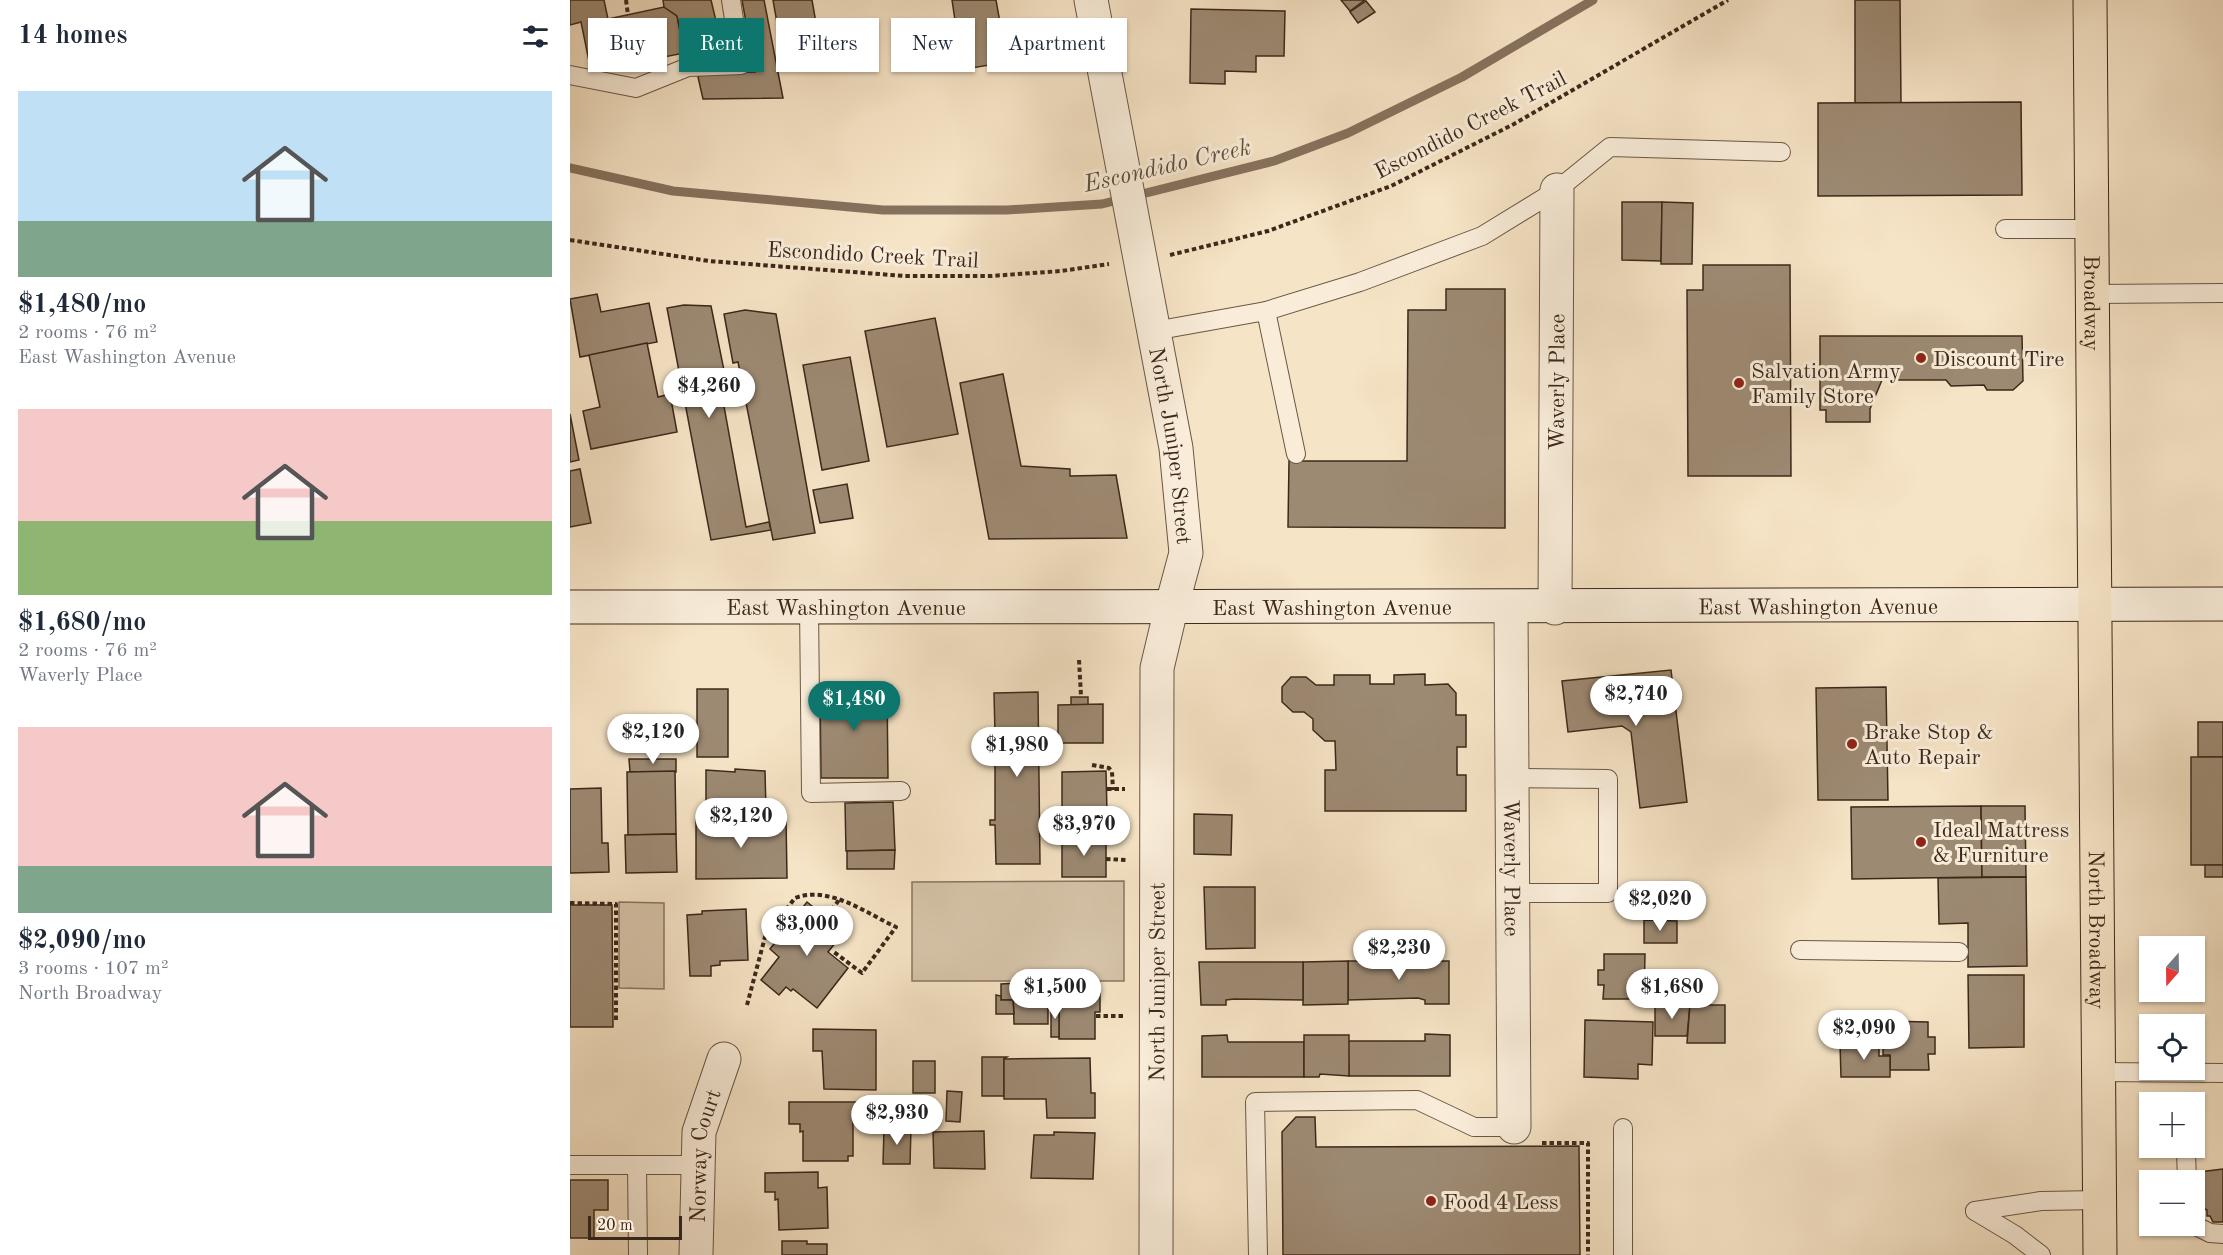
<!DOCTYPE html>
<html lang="en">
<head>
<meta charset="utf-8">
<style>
	body { margin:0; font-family:"Old Standard TT",serif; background:#f2f2f3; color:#1f2937; height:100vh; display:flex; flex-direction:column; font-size:22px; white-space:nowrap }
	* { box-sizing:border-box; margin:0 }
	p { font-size:20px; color:#747a83 }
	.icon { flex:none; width:33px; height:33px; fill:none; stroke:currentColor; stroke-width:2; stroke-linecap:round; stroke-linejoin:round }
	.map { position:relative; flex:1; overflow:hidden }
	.sheet { display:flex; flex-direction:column; background:#fff; width:570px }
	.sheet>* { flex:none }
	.banner { position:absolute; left:18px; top:18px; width:570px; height:54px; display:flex; gap:12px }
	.needle { width:39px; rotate:200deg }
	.fabs { position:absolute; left:1569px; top:936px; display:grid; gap:12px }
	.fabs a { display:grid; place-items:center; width:66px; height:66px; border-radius:0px; background:#fff; box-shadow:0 2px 4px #0004; font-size:30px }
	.scale { position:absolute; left:18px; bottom:15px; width:94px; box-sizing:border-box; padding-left:6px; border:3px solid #3c281a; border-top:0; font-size:16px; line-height:21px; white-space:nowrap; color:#3c281a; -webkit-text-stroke:4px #f9edda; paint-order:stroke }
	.price { position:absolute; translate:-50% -51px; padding:0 14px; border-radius:21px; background:#fff; color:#222; font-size:20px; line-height:39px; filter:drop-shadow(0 2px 3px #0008) }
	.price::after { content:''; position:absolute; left:50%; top:36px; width:18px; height:14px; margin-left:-9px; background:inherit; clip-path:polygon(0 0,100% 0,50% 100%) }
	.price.active { background:#0f766e; color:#fff }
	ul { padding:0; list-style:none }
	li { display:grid; align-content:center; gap:12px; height:318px; padding:0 18px }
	li span { display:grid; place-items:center; height:186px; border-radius:0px; color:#555 }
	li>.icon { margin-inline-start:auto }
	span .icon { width:108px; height:108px; fill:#fffc; stroke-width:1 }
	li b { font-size:26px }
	h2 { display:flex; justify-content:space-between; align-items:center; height:72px; padding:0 18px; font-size:26px }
	.pill { padding:0 21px; border-radius:0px; background:#fff; box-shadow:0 2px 4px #0004; font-size:21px; line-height:54px }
	.pill.active { background:#0f766e; color:#fff }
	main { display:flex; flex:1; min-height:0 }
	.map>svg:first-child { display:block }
	.green { fill:#d6c4a9; stroke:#897662; stroke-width:1.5 }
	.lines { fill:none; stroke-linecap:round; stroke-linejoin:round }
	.stream { stroke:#86725e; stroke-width:9 }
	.building { fill:#9d8a73; stroke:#3c281a; stroke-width:1.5 }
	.service-casing { stroke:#6a5745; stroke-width:20 }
	.minor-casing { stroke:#6a5745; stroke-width:35 }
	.tertiary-casing { stroke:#6a5745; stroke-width:35 }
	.secondary-casing { stroke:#3c281a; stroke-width:35 }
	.primary-casing { stroke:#3c281a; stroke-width:35 }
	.path { stroke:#3c281a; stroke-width:4; stroke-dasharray:4.5 3; stroke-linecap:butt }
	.service { stroke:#f9edda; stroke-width:18 }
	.minor { stroke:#f9edda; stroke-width:33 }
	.tertiary { stroke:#f9edda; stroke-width:33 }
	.secondary { stroke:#f9edda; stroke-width:33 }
	.primary { stroke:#f6e4c6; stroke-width:33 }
	.poi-dot { fill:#8f2418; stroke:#f9edda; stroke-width:2 }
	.labels { text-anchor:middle; stroke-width:6; stroke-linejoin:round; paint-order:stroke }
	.street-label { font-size:22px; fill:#3c281a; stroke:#f9edda }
	.poi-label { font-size:22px; fill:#3c281a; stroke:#f9edda; text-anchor:start }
	.water-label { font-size:24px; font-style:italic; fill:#614d3c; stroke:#f9edda }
</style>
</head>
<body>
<main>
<section class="sheet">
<h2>14 homes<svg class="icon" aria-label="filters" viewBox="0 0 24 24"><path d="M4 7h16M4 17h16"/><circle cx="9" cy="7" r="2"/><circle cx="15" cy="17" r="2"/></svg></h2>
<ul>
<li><span style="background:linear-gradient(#bfe0f5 70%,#7fa58c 0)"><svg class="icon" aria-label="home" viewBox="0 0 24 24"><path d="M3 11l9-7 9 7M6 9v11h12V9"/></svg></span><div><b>$1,480/mo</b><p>2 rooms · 76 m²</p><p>East Washington Avenue</p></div></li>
<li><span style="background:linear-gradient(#f6c9c9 60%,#8fb573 0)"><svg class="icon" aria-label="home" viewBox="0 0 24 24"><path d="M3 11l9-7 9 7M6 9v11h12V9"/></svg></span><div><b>$1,680/mo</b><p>2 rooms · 76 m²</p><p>Waverly Place</p></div></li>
<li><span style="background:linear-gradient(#f6c9c9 75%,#7fa58c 0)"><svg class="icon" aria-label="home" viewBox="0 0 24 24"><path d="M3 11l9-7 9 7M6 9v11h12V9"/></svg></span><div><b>$2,090/mo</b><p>3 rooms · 107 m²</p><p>North Broadway</p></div></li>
</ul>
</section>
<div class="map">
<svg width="1653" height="1255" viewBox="0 0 1653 1255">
	<rect width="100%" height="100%" fill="#f6e4c6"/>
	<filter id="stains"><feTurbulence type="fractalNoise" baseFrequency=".00333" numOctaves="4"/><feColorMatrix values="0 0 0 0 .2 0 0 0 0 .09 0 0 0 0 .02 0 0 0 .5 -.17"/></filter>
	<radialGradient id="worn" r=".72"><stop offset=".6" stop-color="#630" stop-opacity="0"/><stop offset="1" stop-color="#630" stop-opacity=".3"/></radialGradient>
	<g class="green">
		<path d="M554 881V981H342V882Z"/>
		<path d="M49 902 94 903V989L49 988Z"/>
	</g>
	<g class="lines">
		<path class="stream" d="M0 168 103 191 313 210H437L532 204 704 161 778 133 892 77 1023 0"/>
	</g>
	<g class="building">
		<path d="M0 0H34L38 19 94 7 107 16 114 53 35 69 32 58 19 61 11 22 0 25Z"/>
		<path d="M93 0H141L147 25 110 30 107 16 94 7Z"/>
		<path d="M172 0H194L213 98 133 99 128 77 134 73 185 72Z"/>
		<path d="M203 0H242L253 63 215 69Z"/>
		<path d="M382 0H426L437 62 402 68 394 26 386 27Z"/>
		<path d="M771 0H795L780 11Z"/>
		<path d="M1285 0H1330L1331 103H1285Z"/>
		<path d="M796 1 805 12 788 23 780 12Z"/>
		<path d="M621 9 715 11 714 56H686V72L655 71V84L620 83Z"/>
		<path d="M1451 102 1452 195 1248 196V103Z"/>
		<path d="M1052 202H1092L1091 261 1052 260Z"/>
		<path d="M1092 202 1123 203 1122 264H1091Z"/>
		<path d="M1133 265H1220L1221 476H1118L1117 290H1133Z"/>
		<path d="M876 289H935V528L718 527 719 461H837L838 310H876Z"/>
		<path d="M27 294 31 312 79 303 87 342 10 357 0 299Z"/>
		<path d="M114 305 141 306 160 400 153 401 176 527 199 522 201 530 141 540 97 308Z"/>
		<path d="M175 310 206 314 245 533 203 540 168 362 163 363 154 314Z"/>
		<path d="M365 318 388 434 317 447 295 331Z"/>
		<path d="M1250 336H1452L1453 381 1443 390H1417L1414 385 1381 386 1376 380H1312L1300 409V422H1256V410H1250Z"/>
		<path d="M77 343 88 397 100 394 107 432 21 449 13 411 30 407 19 355Z"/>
		<path d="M280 357 299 461 252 470 233 365Z"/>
		<path d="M433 374 451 466 500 469V476L546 475 557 538 419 539 390 383Z"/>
		<path d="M0 414 9 460 0 462Z"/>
		<path d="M10 469 21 523 0 527V471Z"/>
		<path d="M277 484 283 518 250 523 243 490Z"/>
		<path d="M1101 670 1117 802 1070 808 1061 732 1052 726 998 732 992 681Z"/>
		<path d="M855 674V685L878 684 886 693V715H896V747H887V775H896V811H755V770H766L765 741H755L743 730V719L734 712H723L712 702V687L721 677H736L746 685H764V675H800V684H824V675Z"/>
		<path d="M250 687H317L318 778H251Z"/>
		<path d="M1316 687 1318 800H1248L1246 688Z"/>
		<rect x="127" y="689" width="31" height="68"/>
		<path d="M468 692 470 864H426L425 825H420V820H425V740H419V735L425 734 424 693Z"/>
		<rect x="501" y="697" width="17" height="8"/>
		<path d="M533 704V743H488V705Z"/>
		<rect x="1628" y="722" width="25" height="35"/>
		<rect x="1621" y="757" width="32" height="108"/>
		<path d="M59 759H106V772H60Z"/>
		<path d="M165 769 195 771 196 811H152V801H136V770L165 772Z"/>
		<path d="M105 771 106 834 58 835 57 772Z"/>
		<path d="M536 771 537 812H492V772Z"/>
		<path d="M31 788 32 843H38L39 872 0 873V789Z"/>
		<path d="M323 802 325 850 276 851 275 803Z"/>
		<path d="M1411 806 1412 877 1282 879 1281 807Z"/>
		<path d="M1411 806H1455L1456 877H1412Z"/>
		<path d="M524 812 525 837H492L491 813Z"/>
		<path d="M624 814 662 815 661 855 624 854Z"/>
		<path d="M216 818 217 878 126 879V819Z"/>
		<path d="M106 834 107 872 56 873 55 835Z"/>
		<rect x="492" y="837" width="44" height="40"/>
		<path d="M325 850 324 869H277V851Z"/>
		<rect x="1635" y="865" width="18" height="12"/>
		<path d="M1456 877 1457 966 1398 967V923L1369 924 1368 878Z"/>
		<path d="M634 887H685V948L636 949Z"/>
		<path d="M237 902 274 932 258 952 278 968 247 1008 223 989 221 991 216 987 209 995 191 980 209 957 200 949Z"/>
		<path d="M0 905H42L43 1027H0Z"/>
		<path d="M176 909 178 960 150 961V965L141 966V976H120L117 915 132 914V911Z"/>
		<path d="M1074 920 1107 921V943H1074Z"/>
		<path d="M1034 954H1075L1074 999H1033L1034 985H1028V970H1034Z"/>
		<path d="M778 961H879V1004H855V1000L848 998 778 1000Z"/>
		<path d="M778 961V1004L733 1005V962Z"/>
		<path d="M629 962H733V1000L664 999 656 1000V1005H631Z"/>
		<path d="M1398 975H1454V1047L1399 1048Z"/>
		<path d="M448 983 449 987H443V1000H431V984Z"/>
		<path d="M443 987H478V1024H444Z"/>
		<path d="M489 987H530V1012H525V1039H489Z"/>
		<path d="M426 995 431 996V1000H443L444 1014H426Z"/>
		<rect x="481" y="1002" width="8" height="35"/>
		<path d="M1085 1005H1120L1117 1036H1085Z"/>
		<path d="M1120 1005H1155V1043H1117Z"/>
		<path d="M1015 1020 1083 1022 1082 1065 1068 1064V1079L1014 1077Z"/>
		<path d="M1314 1021 1358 1022V1037H1365V1054H1358L1359 1070H1320V1055H1313Z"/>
		<path d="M243 1029 306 1030V1090L254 1089 252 1051H243Z"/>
		<path d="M855 1034 880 1035V1076H779L778 1041H855Z"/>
		<path d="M657 1035 658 1042H734V1077H632V1036Z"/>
		<path d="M734 1035H779V1076L750 1074 749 1077H734Z"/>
		<path d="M1270 1044H1309V1056H1320V1077H1271Z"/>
		<path d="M412 1057H437L434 1059V1096H412Z"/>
		<path d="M520 1058 521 1093H525V1118H477L476 1099H434V1059Z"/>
		<rect x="343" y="1061" width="22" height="32"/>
		<path d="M377 1091 392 1092 390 1122 376 1121Z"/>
		<path d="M219 1102H286L283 1118V1156H278V1161H233V1131L230 1132V1124H219Z"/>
		<path d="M726 1117H745L746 1147 1009 1146 1010 1255H713L712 1132Z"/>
		<path d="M314 1128H341L340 1164H313Z"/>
		<path d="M414 1131 415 1169 364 1168 363 1132Z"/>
		<path d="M484 1132 525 1133 523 1179 461 1178 464 1135H484Z"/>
		<path d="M1653 1169V1222H1643L1640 1216H1637V1210L1631 1207V1197L1634 1196H1630L1629 1172Z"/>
		<path d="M248 1172V1188L257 1187 258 1228 209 1230 208 1199 205 1200V1192H195V1173Z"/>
		<path d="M0 1180H38V1210H24V1238H0Z"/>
		<path d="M212 1241H237V1244H257V1255H212Z"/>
	</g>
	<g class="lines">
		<g class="service-casing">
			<g id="service">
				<path d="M0 75 66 88 118 67 171 65 161 0"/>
				<path d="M1435 229H1521"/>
				<path d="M1522 294 1653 293"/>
				<path d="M584 331 696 311"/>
				<path d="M726 454 696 311 790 282 912 236 987 190 1040 147 1211 152"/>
				<path d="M239 606 241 793 331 791"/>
				<path d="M942 778 1038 779V893H943"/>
				<path d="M1230 950 1389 952"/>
				<path d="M1528 1072 1653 1073"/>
				<path d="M1616 1152 1617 1180"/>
				<path d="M0 1165H127"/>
				<path d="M67 1165 68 1255"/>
				<path d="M1405 1211 1471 1201 1530 1200"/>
				<path d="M1405 1211 1445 1235 1471 1255"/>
				<path d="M1624 1225 1640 1233 1653 1234"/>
				<path d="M688 1255 685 1102 847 1100 904 1127H944"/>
				<path d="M1053 1255V1128"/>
			</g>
		</g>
		<g class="minor-casing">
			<g id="minor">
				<path id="s1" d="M941 608 944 1127"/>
				<path id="s2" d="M985 608 987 190"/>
				<path id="s3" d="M126 1255 129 1132 154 1059"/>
				<path id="s4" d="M586 1255 587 668 601 609"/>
			</g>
		</g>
		<g class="tertiary-casing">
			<g id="tertiary">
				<path id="s5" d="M521 0 606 448 616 553 601 609"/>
			</g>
		</g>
		<g class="secondary-casing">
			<g id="secondary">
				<path id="s6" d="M0 607C551 606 1102 608 1653 604"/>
			</g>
		</g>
		<g class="primary-casing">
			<g id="primary">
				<path id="s7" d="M1520 0 1530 1255"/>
			</g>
		</g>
		<g class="path">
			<path d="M56 0 58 15"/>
			<path d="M0 240 139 261 335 276H421L491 271 539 264"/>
			<path d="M600 255 698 231 821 186 944 124 1158 0"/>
			<path d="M509 660 511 696"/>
			<path d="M522 765 539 768 542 772 543 790"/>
			<path d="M537 789H555"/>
			<path d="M536 859 556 860"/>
			<path d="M0 903 46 904V1022"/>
			<path d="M257 916 269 900"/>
			<path d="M177 1005 195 937 225 898C259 885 296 913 326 927L292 973 264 952"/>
			<path d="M526 1016H553"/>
			<path d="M972 1143H1018V1255"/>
		</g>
		<use href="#service" class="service"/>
		<use href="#minor" class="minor"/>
		<use href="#tertiary" class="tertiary"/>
		<use href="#secondary" class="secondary"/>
		<use href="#primary" class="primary"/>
	</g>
	<g class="poi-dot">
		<circle cx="1351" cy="358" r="6"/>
		<circle cx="1169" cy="383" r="6"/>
		<circle cx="1282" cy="744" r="6"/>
		<circle cx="1351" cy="842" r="6"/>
		<circle cx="861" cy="1201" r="6"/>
	</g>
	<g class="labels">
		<g class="street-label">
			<text transform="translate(900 124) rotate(-27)" y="8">Escondido Creek Trail</text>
			<text transform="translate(303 254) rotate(3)" y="8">Escondido Creek Trail</text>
			<text dy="8" stroke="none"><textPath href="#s7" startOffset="303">Broadway</textPath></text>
			<text dy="8" stroke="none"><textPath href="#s2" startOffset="226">Waverly Place</textPath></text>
			<text dy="8" stroke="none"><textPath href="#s5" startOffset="453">North Juniper Street</textPath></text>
			<text dy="8" stroke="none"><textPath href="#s6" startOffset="276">East Washington Avenue</textPath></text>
			<text dy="8" stroke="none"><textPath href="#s6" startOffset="1248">East Washington Avenue</textPath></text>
			<text dy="8" stroke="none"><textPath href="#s6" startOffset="762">East Washington Avenue</textPath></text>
			<text dy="8" stroke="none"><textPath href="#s1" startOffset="260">Waverly Place</textPath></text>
			<text dy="8" stroke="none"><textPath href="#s7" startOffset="930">North Broadway</textPath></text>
			<text dy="8" stroke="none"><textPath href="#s4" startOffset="273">North Juniper Street</textPath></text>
			<text dy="8" stroke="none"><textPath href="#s3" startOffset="100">Norway Court</textPath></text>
		</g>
		<g class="poi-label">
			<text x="1363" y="366">Discount Tire</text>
			<text x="1181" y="378">Salvation Army<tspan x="1181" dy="25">Family Store</tspan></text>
			<text x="1294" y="739">Brake Stop &amp;<tspan x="1294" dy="25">Auto Repair</tspan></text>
			<text x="1363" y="837">Ideal Mattress<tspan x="1363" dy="25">&amp; Furniture</tspan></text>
			<text x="873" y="1209">Food 4 Less</text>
		</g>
		<g class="water-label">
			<text transform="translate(597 165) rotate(-13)" y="8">Escondido Creek</text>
		</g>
	</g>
	<rect width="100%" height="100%" filter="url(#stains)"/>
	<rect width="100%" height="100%" fill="url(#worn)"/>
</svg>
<div class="fabs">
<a><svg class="needle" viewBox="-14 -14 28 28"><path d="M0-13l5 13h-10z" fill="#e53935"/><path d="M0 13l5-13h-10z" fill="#747a83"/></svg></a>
<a><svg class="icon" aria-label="locate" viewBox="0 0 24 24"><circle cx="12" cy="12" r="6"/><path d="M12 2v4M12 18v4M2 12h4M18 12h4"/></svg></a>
<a>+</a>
<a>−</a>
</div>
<div class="scale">20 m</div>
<b class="price" style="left:139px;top:419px">$4,260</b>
<b class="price" style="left:1066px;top:727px">$2,740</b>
<b class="price active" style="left:284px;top:732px">$1,480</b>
<b class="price" style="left:83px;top:765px">$2,120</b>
<b class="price" style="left:447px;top:778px">$1,980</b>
<b class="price" style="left:171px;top:849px">$2,120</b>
<b class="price" style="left:514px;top:857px">$3,970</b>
<b class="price" style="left:1090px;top:932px">$2,020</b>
<b class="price" style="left:237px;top:957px">$3,000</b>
<b class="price" style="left:829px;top:981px">$2,230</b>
<b class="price" style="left:485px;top:1020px">$1,500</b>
<b class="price" style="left:1102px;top:1020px">$1,680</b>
<b class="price" style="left:1294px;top:1061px">$2,090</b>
<b class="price" style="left:327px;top:1146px">$2,930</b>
<div class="banner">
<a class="pill">Buy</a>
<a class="pill active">Rent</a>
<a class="pill">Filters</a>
<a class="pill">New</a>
<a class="pill">Apartment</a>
</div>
</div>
</main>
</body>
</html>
